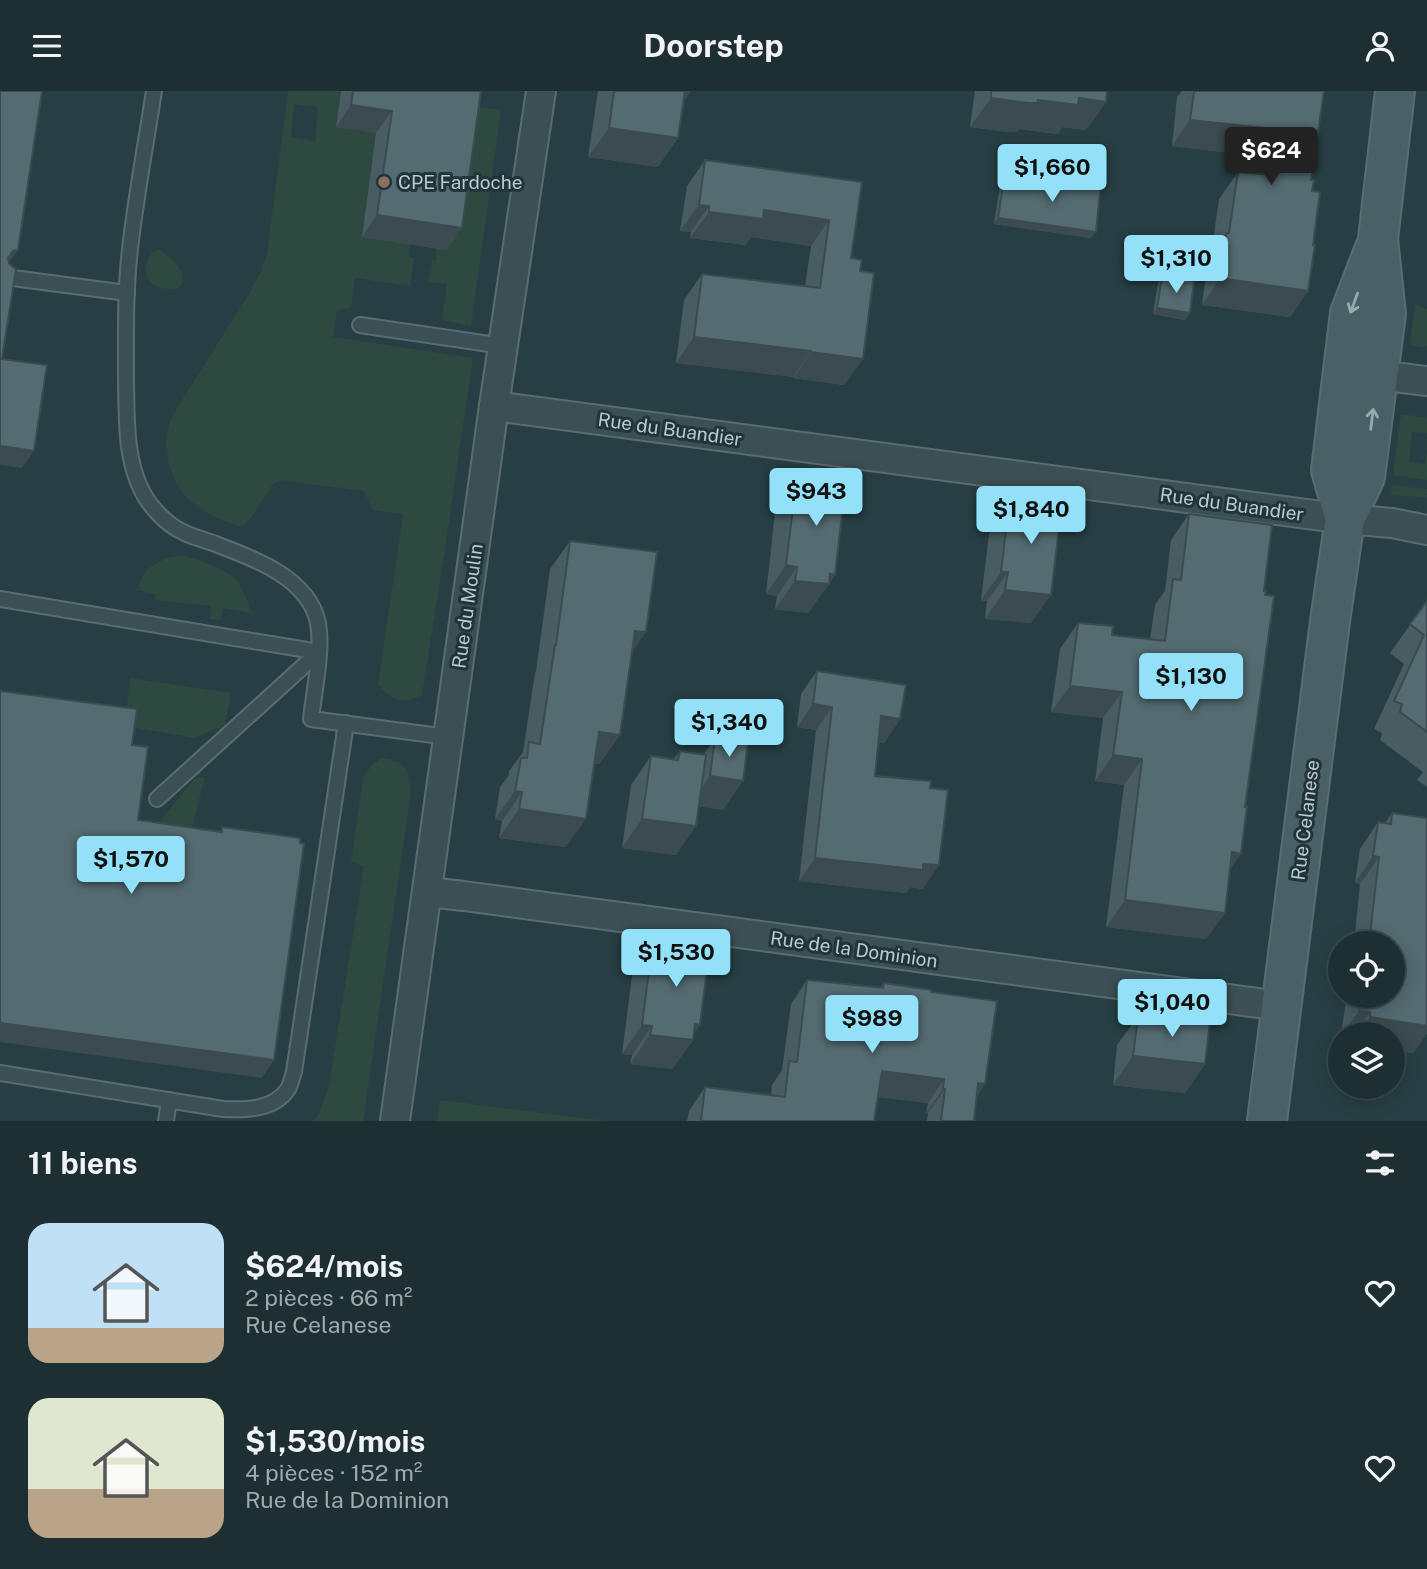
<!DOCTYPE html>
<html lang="fr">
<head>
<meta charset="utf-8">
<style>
	body { margin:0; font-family:"Public Sans",sans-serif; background:#2a3b3f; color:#f1f3f6; height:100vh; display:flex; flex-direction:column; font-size:26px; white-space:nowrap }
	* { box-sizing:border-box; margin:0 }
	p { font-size:23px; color:#a0a9ac }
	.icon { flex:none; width:38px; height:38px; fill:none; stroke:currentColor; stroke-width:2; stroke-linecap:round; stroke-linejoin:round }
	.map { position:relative; height:1030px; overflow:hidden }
	.sheet { display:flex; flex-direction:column; background:#1d2f33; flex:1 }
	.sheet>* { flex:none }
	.fabs { position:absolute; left:1328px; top:840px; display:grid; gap:14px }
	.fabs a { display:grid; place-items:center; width:77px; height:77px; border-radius:50%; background:#1d2f33; box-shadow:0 4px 18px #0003,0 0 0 2px #3b4a4e; font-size:35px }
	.price { position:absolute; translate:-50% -60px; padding:0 16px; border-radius:7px; background:#93e1f9; color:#111; font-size:23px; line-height:46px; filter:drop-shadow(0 2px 4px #0008) }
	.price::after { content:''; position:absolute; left:50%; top:42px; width:21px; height:16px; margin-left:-10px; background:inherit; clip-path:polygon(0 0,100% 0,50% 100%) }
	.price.active { background:#222; color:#fff }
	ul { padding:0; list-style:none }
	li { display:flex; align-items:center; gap:21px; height:175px; padding:0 28px }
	li span { display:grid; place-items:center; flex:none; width:196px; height:140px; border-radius:21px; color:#555 }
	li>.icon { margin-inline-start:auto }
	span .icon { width:84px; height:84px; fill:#fffc; stroke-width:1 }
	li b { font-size:30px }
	h2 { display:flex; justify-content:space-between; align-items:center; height:84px; padding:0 28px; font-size:30px }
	header { display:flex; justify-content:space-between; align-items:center; height:91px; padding:0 28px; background:#1d2f33; font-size:32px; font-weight:700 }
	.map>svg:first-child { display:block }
	.green { fill:#2d4940; fill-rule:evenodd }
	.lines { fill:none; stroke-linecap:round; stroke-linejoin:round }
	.lane-casing { stroke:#5b6c71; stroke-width:18 }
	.street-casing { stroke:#5b6c71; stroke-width:32 }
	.secondary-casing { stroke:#5b6c71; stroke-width:42 }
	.lane { stroke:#3c4f54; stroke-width:14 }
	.street { stroke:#3c4f54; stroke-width:28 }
	.secondary { stroke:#4a6067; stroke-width:38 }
	.wall { fill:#485c61 }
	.shaded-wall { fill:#3b4b4f }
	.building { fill:#546b71; stroke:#3b4b4f; stroke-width:2 }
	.oneway { stroke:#98aaae }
	.education-dot { fill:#8d6e63; stroke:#203439; stroke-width:2.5 }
	.labels { text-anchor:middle; stroke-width:6; stroke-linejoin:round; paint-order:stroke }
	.poi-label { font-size:19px; fill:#bac9cd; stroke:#203439; text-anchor:start }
	.street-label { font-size:19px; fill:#bac9cd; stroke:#203439 }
</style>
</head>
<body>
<header><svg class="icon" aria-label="menu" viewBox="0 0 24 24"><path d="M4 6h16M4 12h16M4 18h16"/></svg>Doorstep<svg class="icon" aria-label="person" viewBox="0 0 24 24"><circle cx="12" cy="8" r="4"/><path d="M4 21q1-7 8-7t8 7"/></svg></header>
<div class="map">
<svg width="1427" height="1030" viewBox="0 0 1427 1030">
	<rect width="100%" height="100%" fill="#273f44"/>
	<g class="green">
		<path d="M288 0H341L336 36 376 42 410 153 409 165 414 167 410 195 355 187 351 217 337 219 333 246 473 267 443 471 422 604C403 614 392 610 378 594L403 423 373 419 364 400 280 389 273 393 251 427 242 436C203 424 173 406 167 363 165 349 167 338 172 325L249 203 261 180 267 163ZM294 13 318 16 315 50 291 46Z"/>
		<path d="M467 14 501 19 471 235 442 229 447 193 428 191 432 169 436 170 437 157Z"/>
		<path d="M160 159C171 167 194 185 177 198 171 198 164 198 158 196 142 192 144 172 152 161Z"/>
		<path d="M1415 213 1427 218V254L1424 257 1410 254Z"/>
		<path d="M1401 323 1427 327V342L1412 341 1409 371 1425 373 1427 360V389L1393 384Z"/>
		<path d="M1392 394 1427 398V407L1391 404Z"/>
		<path d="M183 464C198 469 221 476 234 487 243 496 248 510 252 522L223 517 221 529 210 528 211 515 155 509 156 503 136 499 147 478 166 467Z"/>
		<path d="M130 587 231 602 225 634 195 647 125 635Z"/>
		<path d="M382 667C406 670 409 679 411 701L363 1030H313L319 1023 329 994 364 775 351 771 363 686 372 674Z"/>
		<path d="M205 686 187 755 145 749 195 687Z"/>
		<path d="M440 1009 607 1030H437Z"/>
	</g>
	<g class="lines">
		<g class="lane-casing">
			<g id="lane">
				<path d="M154 0C146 52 136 105 130 158 125 202 126 246 126 291 127 327 125 367 142 400 150 416 167 434 183 441 194 447 207 449 218 454 256 468 309 488 318 532 323 559 314 600 311 628L448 646"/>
				<path d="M5 186 127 202"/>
				<path d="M360 234 503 255"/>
				<path d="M0 508 319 561"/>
				<path d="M157 708 319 561"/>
				<path d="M0 982 223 1018C246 1019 274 1019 288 998 291 993 292 986 294 981L346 632"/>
				<path d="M166 1030 169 1009"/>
			</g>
		</g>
		<g class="street-casing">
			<g id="street">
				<path d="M1378 284 1427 290"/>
				<path d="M494 315 1345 428 1392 432 1427 439"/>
				<path d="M427 801 464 805 1281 915"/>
				<path d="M395 1030 494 315 541 0"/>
			</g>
		</g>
		<g class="secondary-casing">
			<g id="secondary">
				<path d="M1345 428 1331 379 1350 222 1375 157"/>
				<path d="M1267 1030 1330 530 1345 428 1365 386 1386 223 1378 148 1395 0"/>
			</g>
		</g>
		<use href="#lane" class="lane"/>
		<use href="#street" class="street"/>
		<use href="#secondary" class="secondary"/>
	</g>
	<g class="wall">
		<path d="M341 0H481L447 159 362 146 376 42 336 36Z"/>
		<path d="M598 0H691L683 11 658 76 588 66Z"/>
		<path d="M975 0H1107L1106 11 1086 39 1062 36 1058 43 1019 38 1017 41H1008L970 36Z"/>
		<path d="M1182 0H1324L1311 89 1313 154 1308 200 1290 226 1202 214 1208 169 1211 164 1219 108 1238 81 1255 82 1256 65 1172 55 1177 6Z"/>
		<path d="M705 69 862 91 851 167 860 180 863 268 844 294 793 287V286L676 272 684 209 702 183 805 195 811 155 751 146 745 154 690 147 691 141 680 140 687 95Z"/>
		<path d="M1004 88 1065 98V95L1070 89 1091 147 994 133 1000 94Z"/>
		<path d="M1162 186 1190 222 1185 229 1153 223 1158 192Z"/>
		<path d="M797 384 835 484 808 522 775 518 777 505 766 503 776 412Z"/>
		<path d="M1018 407 1031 532 985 528 987 510 981 509 989 443 1009 415H1012Z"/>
		<path d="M1189 423 1230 778 1225 822 1206 848 1106 836 1124 694 1095 690 1103 627 1051 621 1060 558 1078 532 1112 544 1150 549 1155 514 1165 500 1171 449Z"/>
		<path d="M570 450 620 644 599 673 594 672 566 756 499 747 502 730 495 728 500 696 509 684V680L523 661 535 582 536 580 550 478Z"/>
		<path d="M1427 510V696L1417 689 1423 681 1380 649 1382 642 1374 638 1404 573 1390 562Z"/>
		<path d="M817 580 900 628 884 652 878 651 875 685 930 697 923 798 910 796 906 802 799 790 816 639 797 636 801 603Z"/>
		<path d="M715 647 723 719 699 715 676 764 622 757 631 694 651 665 673 669 680 660 704 663Z"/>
		<path d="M1392 722 1427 727V942L1413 962 1393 959V943H1341L1347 905H1393V852H1354L1360 793 1355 792 1360 758 1378 731 1385 732Z"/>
		<path d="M653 848 694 942 693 949 672 978 630 973 632 964 622 963 633 877Z"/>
		<path d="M807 889 881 896 884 892 931 901 985 993 977 1005 974 1030H927L928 1022H926L928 1012 878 1006 874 1030H687L689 1020 705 996 771 1005 772 994 782 979 791 913Z"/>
		<path d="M1148 923 1205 973 1185 1002 1113 994 1117 954 1138 925 1146 926Z"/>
	</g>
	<g class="shaded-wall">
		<path d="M683 0H691L672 27Z"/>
		<path d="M991 7 1038 9 1079 7 1106 11 1086 39 1062 36 1058 43 1019 38 1017 41H1008L970 36Z"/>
		<path d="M351 14 392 20 376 42 336 36Z"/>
		<path d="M1190 29 1275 38 1256 65 1172 55Z"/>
		<path d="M609 37 678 47 658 76 588 66Z"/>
		<path d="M699 114 709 115 691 141 680 140Z"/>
		<path d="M764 119 829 129 811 155 751 146 745 154 690 147 709 121Z"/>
		<path d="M377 124 462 137 447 159 362 146Z"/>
		<path d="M998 127 1096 141 1091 147 994 133Z"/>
		<path d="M18 159 6 176 1 177 13 160Z"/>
		<path d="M1220 187 1308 200 1290 226 1202 214Z"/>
		<path d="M1157 217 1190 222 1185 229 1153 223Z"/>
		<path d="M694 246 811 260 793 286 676 272Z"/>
		<path d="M811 261 863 268 844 294 793 287Z"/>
		<path d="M0 355 34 360 22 377 0 374Z"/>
		<path d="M786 474 797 476 777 505 766 503Z"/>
		<path d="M1001 481H1008L987 510 981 509Z"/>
		<path d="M830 483 835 484 808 522 775 518 795 490Z"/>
		<path d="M1005 499 1051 504 1031 532 985 528Z"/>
		<path d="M635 540 646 541 626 570Z"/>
		<path d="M1070 595 1122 601 1103 627 1051 621Z"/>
		<path d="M813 613 832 616 816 639 797 636Z"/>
		<path d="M881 625 900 628 884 652 865 649Z"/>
		<path d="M599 641 620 644 599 673 579 670Z"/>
		<path d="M1113 664 1142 668 1124 694 1095 690Z"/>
		<path d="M710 685 743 690 723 719 690 714Z"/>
		<path d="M515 700 522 701 502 730 495 728Z"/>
		<path d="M519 718 586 728 566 756 499 747Z"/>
		<path d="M642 728 696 735 676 764 622 757Z"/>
		<path d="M1232 761 1241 763 1223 789Z"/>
		<path d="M1373 765 1379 766 1360 793 1355 792Z"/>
		<path d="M815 767 923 773 939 774 923 798 910 796 906 802 799 790Z"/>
		<path d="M1125 809 1225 822 1206 848 1106 836Z"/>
		<path d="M1359 920 1370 921 1355 943H1342Z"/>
		<path d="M1370 926 1427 935V942L1413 962 1393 959V943H1358Z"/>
		<path d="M0 932 274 969 262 987 0 951Z"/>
		<path d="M695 933 700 934 689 949H693L672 978 630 973 650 944Z"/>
		<path d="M642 934 652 935 632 964 622 963Z"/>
		<path d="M1133 965 1205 973 1185 1002 1113 994Z"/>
		<path d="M882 980 944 988 928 1012 865 1004Z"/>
		<path d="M978 992 985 993 968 1017Z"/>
		<path d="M943 998H945L928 1022H926Z"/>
	</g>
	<g class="building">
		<path d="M0 0H42L18 159 13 160 8 167 9 173 16 178 2 268 47 274 34 360 0 355Z"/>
		<path d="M353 0H481L462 137 377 124 392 20 351 14Z"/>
		<path d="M614 0H685L678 47 609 37Z"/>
		<path d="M991 0H1107L1106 11 1079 7 1078 14 1038 9 1037 12H1028L991 7Z"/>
		<path d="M1194 0H1324L1311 89H1314L1312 100 1320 101 1313 154H1315L1308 200 1220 187 1226 142H1229L1238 81 1271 84 1275 38 1190 29Z"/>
		<path d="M705 69 862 91 851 167 862 169 860 180 874 182 863 268 811 261V260L694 246 702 183 820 197 829 129 764 119 763 128 709 121V115L699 114Z"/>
		<path d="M1004 88 1069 98 1070 89 1101 92 1096 141 998 127Z"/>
		<path d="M1162 186 1194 190 1190 222 1157 217Z"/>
		<path d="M797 384 846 389 835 484 830 483 829 493 795 490 797 476 786 474Z"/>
		<path d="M1018 407 1056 411 1055 419 1061 420 1051 504 1005 499 1008 481H1001L1009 415H1017Z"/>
		<path d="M1189 423 1272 434 1264 500H1266L1265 504 1274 505 1245 716H1247L1241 763 1232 761 1225 822 1125 809 1142 668 1113 664 1122 601 1070 595 1078 532 1113 535 1112 544 1165 550 1173 488 1181 489Z"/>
		<path d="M570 450 657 461 646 541 635 540 620 644 599 641 586 728 519 718 522 701 515 700 521 667H527L529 651 540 653 555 554H556Z"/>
		<path d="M1427 510V641L1400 621 1402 613 1394 610 1424 544 1410 533Z"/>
		<path d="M817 580 906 594 900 628 881 625 875 685 931 690 930 697 948 699 939 774 923 773V779L815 767 832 616 813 613Z"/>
		<path d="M0 600 137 618 132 654 148 656 138 729 222 741V736L300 747V752L304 753 274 969 0 932Z"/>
		<path d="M715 647 748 652 743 690 710 685Z"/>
		<path d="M680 660 706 664 696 735 642 728 651 665 678 669Z"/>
		<path d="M1392 722 1427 727V935L1370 926V921L1359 920 1361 905H1393V852H1369L1379 766 1373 765 1378 731 1391 733Z"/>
		<path d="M653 848 710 855 700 934 695 933 693 949 650 944 652 935 642 934Z"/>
		<path d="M807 889 883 897 884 892 931 899V901L997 910 985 993 978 992 974 1030H941L945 998H943L944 988 882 980 874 1030H701L705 996 785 1006 789 970 797 971Z"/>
		<path d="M1148 923 1210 930 1205 973 1133 965 1138 925 1148 926Z"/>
	</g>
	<defs><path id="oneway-shaft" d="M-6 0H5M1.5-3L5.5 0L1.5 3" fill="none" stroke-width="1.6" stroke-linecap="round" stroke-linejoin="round" transform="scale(1.75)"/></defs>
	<g class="oneway">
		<use href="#oneway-shaft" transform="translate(1354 212) rotate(110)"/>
		<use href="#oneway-shaft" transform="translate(1372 328) rotate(-83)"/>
	</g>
	<circle class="education-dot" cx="384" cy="91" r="7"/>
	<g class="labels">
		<g class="poi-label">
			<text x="398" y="98">CPE Fardoche</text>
		</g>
		<g class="street-label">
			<text transform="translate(670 338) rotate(8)" y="7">Rue du Buandier</text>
			<text transform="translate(1232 413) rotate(8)" y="7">Rue du Buandier</text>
			<text transform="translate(467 515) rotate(-82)" y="7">Rue du Moulin</text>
			<text transform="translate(1305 729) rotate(-83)" y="7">Rue Celanese</text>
			<text transform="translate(854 858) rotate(8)" y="7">Rue de la Dominion</text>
		</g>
	</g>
</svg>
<div class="fabs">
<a><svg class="icon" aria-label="locate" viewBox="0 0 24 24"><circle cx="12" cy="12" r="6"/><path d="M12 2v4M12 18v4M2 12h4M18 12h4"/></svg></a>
<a><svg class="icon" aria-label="layers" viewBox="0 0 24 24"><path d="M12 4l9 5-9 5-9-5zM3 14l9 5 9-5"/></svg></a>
</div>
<b class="price active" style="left:1271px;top:96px">$624</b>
<b class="price" style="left:1052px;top:113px">$1,660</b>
<b class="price" style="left:1176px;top:204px">$1,310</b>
<b class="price" style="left:816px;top:437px">$943</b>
<b class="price" style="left:1031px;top:455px">$1,840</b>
<b class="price" style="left:1191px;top:622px">$1,130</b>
<b class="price" style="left:729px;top:668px">$1,340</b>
<b class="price" style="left:131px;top:805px">$1,570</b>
<b class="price" style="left:676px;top:898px">$1,530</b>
<b class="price" style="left:1172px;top:948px">$1,040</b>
<b class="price" style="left:872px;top:964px">$989</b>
</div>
<section class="sheet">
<h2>11 biens<svg class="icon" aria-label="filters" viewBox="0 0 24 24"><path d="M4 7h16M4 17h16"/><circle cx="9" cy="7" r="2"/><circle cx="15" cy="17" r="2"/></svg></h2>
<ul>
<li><span style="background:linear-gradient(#bfe0f5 75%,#b9a48a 0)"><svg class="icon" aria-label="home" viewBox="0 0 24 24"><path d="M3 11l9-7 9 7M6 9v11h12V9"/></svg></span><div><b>$624/mois</b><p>2 pièces · 66 m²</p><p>Rue Celanese</p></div><svg class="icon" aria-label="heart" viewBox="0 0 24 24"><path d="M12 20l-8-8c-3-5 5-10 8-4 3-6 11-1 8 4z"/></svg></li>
<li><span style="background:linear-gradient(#dfe7d0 65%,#b9a48a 0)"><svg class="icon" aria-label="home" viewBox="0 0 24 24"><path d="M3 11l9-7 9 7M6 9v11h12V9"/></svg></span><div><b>$1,530/mois</b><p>4 pièces · 152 m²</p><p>Rue de la Dominion</p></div><svg class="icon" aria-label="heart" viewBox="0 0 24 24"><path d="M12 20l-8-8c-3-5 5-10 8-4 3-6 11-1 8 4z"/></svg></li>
</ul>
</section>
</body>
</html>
